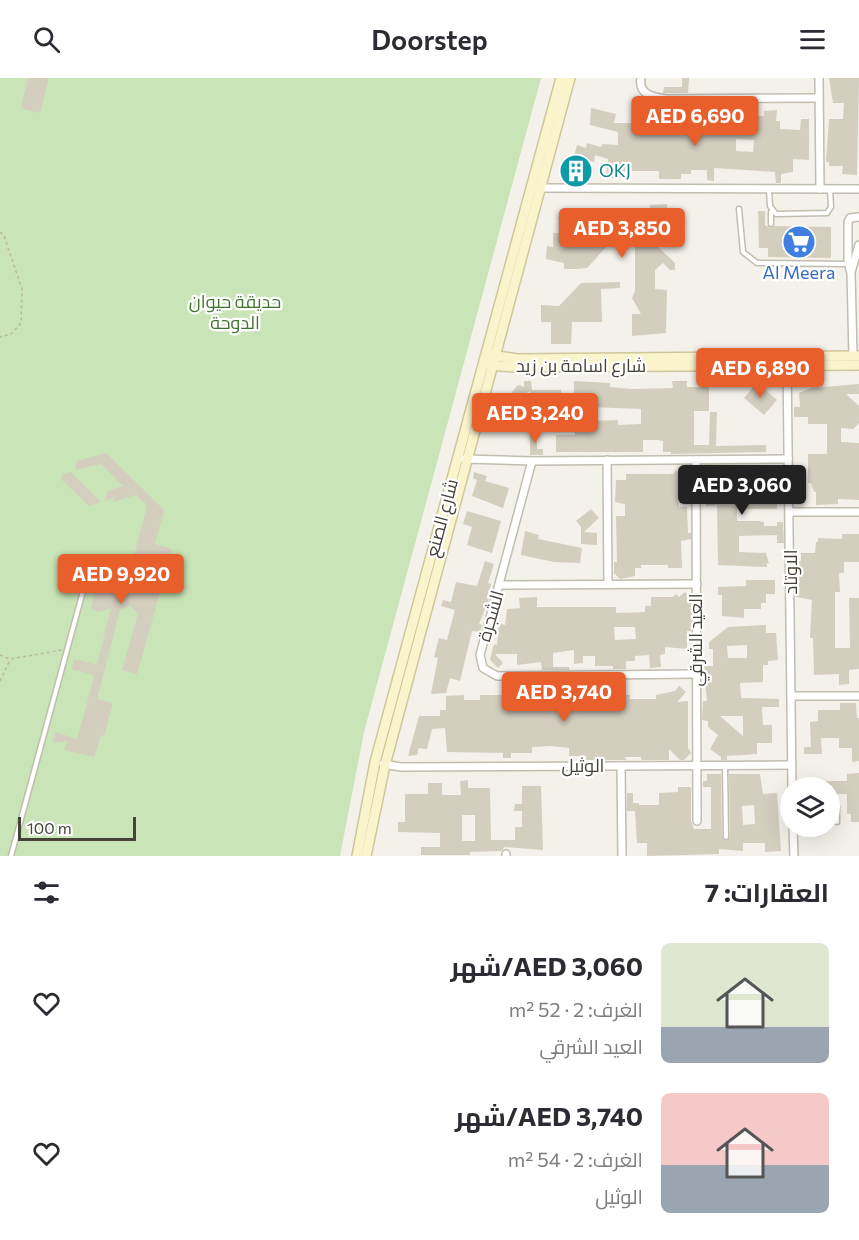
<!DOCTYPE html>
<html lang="ar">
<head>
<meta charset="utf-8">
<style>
	body { margin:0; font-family:Commissioner,Cairo,sans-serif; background:#f7f7f7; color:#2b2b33; direction:rtl; height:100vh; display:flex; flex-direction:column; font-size:22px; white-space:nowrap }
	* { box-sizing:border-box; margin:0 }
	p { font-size:20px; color:#7c7c81 }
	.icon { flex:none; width:33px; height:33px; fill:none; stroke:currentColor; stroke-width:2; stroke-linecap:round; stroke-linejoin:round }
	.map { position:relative; height:778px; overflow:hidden; direction:ltr }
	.sheet { display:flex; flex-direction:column; background:#fff; flex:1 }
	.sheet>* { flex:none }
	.controls { position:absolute; left:780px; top:699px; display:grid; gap:12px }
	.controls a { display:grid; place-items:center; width:60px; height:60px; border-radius:50%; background:#fff; box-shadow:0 6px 24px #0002; font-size:30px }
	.scale { position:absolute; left:18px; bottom:15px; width:118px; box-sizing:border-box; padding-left:6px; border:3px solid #464238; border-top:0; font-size:16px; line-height:21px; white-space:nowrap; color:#464238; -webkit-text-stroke:4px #fff; paint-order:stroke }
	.price { position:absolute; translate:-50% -51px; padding:0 14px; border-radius:6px; background:#e85f2c; color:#fff; font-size:20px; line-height:39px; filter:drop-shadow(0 2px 3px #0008) }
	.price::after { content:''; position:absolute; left:50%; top:36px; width:18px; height:14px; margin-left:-9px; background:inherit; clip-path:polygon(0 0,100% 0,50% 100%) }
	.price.on { background:#222; color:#fff }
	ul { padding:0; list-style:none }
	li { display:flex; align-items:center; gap:18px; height:150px; padding:0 30px }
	li span { display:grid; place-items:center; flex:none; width:168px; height:120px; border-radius:9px; color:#555 }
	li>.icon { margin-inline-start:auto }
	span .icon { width:72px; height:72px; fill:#fffc; stroke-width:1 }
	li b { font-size:26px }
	h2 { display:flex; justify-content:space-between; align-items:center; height:72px; padding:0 30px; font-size:26px }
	header { display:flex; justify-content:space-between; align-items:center; height:78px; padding:0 30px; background:#fff; font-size:27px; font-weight:600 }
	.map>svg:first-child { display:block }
	.green { fill:#c9e4b6 }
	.building { fill:#d4cebf; fill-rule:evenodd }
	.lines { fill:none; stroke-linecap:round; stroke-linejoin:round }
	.lane-casing { stroke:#c1bdaf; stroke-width:7 }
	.street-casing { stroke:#c1bdaf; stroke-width:10 }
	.secondary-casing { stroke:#cfc79c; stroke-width:12 }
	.path { stroke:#beb79f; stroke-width:1.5; stroke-dasharray:3 3; stroke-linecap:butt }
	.lane { stroke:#fff; stroke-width:4 }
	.street { stroke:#fff; stroke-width:7 }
	.secondary { stroke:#faf4cc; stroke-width:9 }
	.labels { text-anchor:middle; stroke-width:4.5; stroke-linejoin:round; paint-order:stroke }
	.culture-label { font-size:18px; fill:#0d838f; stroke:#fff; text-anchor:start }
	.shop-label { font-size:18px; fill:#366cbe; stroke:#fff }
	.park-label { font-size:18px; fill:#417330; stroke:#fff }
	.street-label { font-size:18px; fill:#464238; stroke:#fff }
</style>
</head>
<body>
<header><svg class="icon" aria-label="menu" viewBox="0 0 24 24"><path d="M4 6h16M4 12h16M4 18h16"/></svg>Doorstep<svg class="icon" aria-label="search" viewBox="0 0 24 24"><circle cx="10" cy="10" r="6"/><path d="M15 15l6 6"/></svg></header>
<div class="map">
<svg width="859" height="778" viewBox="0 0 859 778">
	<rect width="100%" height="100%" fill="#f3f1e9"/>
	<path class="green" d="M0 0H541L364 654 340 778H0Z"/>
	<g class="building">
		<path d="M28 0H49L40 35 21 30Z"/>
		<path d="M682 0H689L688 15H663L664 9H682Z"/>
		<path d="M829 0H859L857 97 842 96 843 88H829V84H826L829 41H843L844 25H833Z"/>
		<path d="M591 30 616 36 614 45H653V47H662V52H684V39H667V32H691V38H710V44L739 45V37L764 38V33L777 32 776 43H780V51L800 52 801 41H809V82L793 81V94L781 96V105H776L775 94 714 90V103L707 102V92H691V96H681V101H659V93H623V100H606L608 81 595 77 594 84 590 83 585 100 573 97 572 104 563 102 568 84 572 85 577 67 586 70 587 65 601 69 602 66 618 67V54L590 47ZM736 61 754 62 753 74 736 73Z"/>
		<path d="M667 126 668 146H655L654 165 675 185V192H670L663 185 655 192V211L667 212 666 255 632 258V236H641L632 220 635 213V168L608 167 587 190 576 191H564V185L546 181 547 168 553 169V155H566L558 140 564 134 571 139 568 150H597L598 132H620V150L635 151 641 149 640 134H650V127Z"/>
		<path d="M758 133H765V147L770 150 775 148 831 149V180L768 179V170H759Z"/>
		<path d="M620 204V210L601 211 602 244H572L571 266H551V244H541V227L559 228 581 205Z"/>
		<path d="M524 303H531L532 312H561V317H574V303L610 305V309L632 311 673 310 672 303H687V309H709V333H694V367H709L710 334H717L716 368 766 367V374L671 376V374H663V363L658 362H643V374H556V357H575V335L561 336V351H534V337H530V313L516 321 512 314 518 307 524 309ZM591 329 641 331V346L618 347V342L592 343Z"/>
		<path d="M757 305 777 322 764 337 744 320Z"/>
		<path d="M859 306V316H846L859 328V345L853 351 841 350V364L859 365V422L838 421V426L816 427V414H814L811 405H808V376H827V346H808V339H794V329H800L799 315 811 310Z"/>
		<path d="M530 351H537V371H543V377H530Z"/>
		<path d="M106 375 164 432 155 466 172 471 137 596 122 592 138 536 130 528 120 532 97 621 113 625 104 658 101 657 94 679 64 672 67 663 53 665 55 654 77 661 91 611 94 597 72 591 74 581 97 587 111 530 98 534 91 530 94 515 90 516 96 494 116 489 106 515 126 509 147 428 136 417 113 424 114 419 105 423 108 413 123 408 101 386 75 392 77 383Z"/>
		<path d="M676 392 683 398 688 393V416H678L679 429H687L688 455H691V461L681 463 682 490H668V487H641V490H635V498L620 501 614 495V484H617L616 438H625V426L615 424 616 402H626V396H673Z"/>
		<path d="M716 393 723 399H739L743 403H757L767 393 777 403V431H737V443H758L764 444V448H777V444H783L784 465H777V457L739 458V474L766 475 769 486 767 485V489L718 487 717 427 706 428V406Z"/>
		<path d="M71 394 101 424 89 428 61 401 63 396Z"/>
		<path d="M474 394 487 398 485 403 509 410 503 430 472 418 477 402 473 400Z"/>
		<path d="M591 431 599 440 584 454 597 455V467L581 466V449L576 443Z"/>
		<path d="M467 433 501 443 492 475 467 467 472 449 463 446Z"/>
		<path d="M525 453 539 457 538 461 582 470 580 485 554 484 521 477Z"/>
		<path d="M842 456H859V484H844V495H839L840 514H835V570H850L849 520H859V591L849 592V606L839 607V596L814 597 813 560H810L812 522 796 519V483H801V475H815L816 464H818V460L842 461Z"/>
		<path d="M485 483 494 486 488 505 491 506 487 521H489L479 546 482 547 480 554 472 553 460 603 450 600 446 615 431 616 438 580 434 579 439 560 447 562 455 532 441 528 443 522 451 524 456 504 477 508Z"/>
		<path d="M746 502H775V516H766V525H761V531H744V540L722 538V517H718V509L746 508Z"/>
		<path d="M685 514 691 520V553H687V571L665 569V576L660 577 661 589 650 590 649 577 635 578V583H626V591H613V588H595V578H583V585L574 586V572L553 575V589H569V592H542L541 584 517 587V576H495L503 585 498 590 490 582 494 566 497 567 499 545 505 547 507 531 520 530 519 520 537 519V529H616V535L645 534V528H651V519H673L676 516 679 519ZM614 549H635L636 561 615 562Z"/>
		<path d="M766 547V555H776L778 582 768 583V587H763V604L740 605 741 620 779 621V629H762L763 647H772V665H757V676L727 678V682H721V679L710 671 718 657 708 649V643L702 642 703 623H707L703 588H713V571H709V564L728 549ZM747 567V580H728L727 568ZM720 638H743V658Z"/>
		<path d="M614 604 617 617H630V621H656V617L675 613 679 608 686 614 677 624 688 623V670L691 675 684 682H680L669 671V682H641V679H625L626 682H586V678H569V670L551 668 532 669V675H511V680H503V675L447 674 445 650 432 651 427 671 419 670 417 677 408 678 419 638H440V632H446V618L464 617V622H480V617H512V610L566 608V605Z"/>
		<path d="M840 625H856L857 640H859V683L852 684V670H839V660H821L822 676H804V669H811L810 644 818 643V632H840Z"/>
		<path d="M859 695V744H851V736H847V716H830V710H825V703H847V696Z"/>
		<path d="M707 696H721L722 759 725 763 730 759 729 696H760L763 716 777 715 781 773 765 774V765H743V773L719 771V776L647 778V765H637L635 733H627V715H633V725H639V727H659V715L678 714V709H691V743L694 751H711V709H703V703H707ZM754 727 755 746 743 747 742 728Z"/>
		<path d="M468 702V710H490L491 762H515V749H522V733H514L515 726H522V708H541L543 772 505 769 501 773 470 774V777H421V769H440V755L398 754V744H405V716H428V705H442V717H461L460 703ZM462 737H475V763H462Z"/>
	</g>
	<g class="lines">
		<g class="lane-casing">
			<g id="lane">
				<path d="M769 112 770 128 776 136 827 135 831 129 830 111"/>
				<path d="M739 131 743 174 757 185 848 186"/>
				<path d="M771 146V134"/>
				<path d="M725 687 726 759"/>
				<path d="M830 722 837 729V744"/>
				<path d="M11 778 92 480"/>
			</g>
		</g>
		<g class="street-casing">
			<g id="street">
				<path d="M641 0C638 16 652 19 666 21L819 20"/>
				<path d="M819 0 820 111"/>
				<path d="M538 110 859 111"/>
				<path d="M850 192 848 182V144L850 140 859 139"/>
				<path d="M853 278 851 194 859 167"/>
				<path d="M787 283 792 710"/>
				<path d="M464 381 532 383 788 381"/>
				<path d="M607 382 608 505"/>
				<path d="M696 382 697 743"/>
				<path d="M532 383 480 577 483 590 497 598 695 596"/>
				<path d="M791 434H859"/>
				<path d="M500 507 697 506"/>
				<path d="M791 618H859"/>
				<path d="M383 686 401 689 791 687"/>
				<path d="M621 688 622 778"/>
				<path d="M793 748 794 778"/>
				<path d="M506 778V776"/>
			</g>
		</g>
		<g class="secondary-casing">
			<g id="secondary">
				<path d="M490 277 518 281 859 278"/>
				<path d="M489 287 514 289 859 287"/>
				<path d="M357 778 375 684 561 0"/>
				<path d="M366 778 385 687 570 0"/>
			</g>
		</g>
		<g class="path">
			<path d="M0 154 4 158 22 211 21 245 11 256 0 259"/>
			<path d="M0 577 10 581 62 572"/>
			<path d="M0 603 10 582"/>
		</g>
		<use href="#lane" class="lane"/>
		<use href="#street" class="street"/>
		<use href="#secondary" class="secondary"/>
	</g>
	<defs>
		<g id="building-disc" transform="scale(1.725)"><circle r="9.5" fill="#0f9aa8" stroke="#fff"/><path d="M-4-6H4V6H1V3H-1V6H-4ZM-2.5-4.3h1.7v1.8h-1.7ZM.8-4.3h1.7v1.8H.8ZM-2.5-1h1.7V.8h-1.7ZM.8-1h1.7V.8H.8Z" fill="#fff"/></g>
		<g id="supermarket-disc" transform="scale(1.725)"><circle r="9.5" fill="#3f7fe0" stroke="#fff"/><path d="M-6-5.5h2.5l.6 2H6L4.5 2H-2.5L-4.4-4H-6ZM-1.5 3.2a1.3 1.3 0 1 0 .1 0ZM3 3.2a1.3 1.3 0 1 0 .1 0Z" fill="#fff"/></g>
	</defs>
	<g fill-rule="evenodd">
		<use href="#building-disc" x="576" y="93"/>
		<use href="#supermarket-disc" x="799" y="164"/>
	</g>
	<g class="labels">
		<g class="culture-label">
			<text x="599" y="99">OKJ</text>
		</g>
		<g class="shop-label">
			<text x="799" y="201">Al Meera</text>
		</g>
		<g class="park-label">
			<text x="235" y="230">حديقة حيوان<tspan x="235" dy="21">الدوحة</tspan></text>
		</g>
		<g class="street-label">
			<text x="581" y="294">شارع اسامة بن زيد</text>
			<text transform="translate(442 440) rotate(-75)" y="6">شارع الصنع</text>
			<text transform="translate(791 494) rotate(-90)" y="6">الاوتاد</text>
			<text transform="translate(491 538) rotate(-74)" y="6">الشجرة</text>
			<text transform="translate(696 562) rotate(-90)" y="6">العيد الشرقي</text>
			<text x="583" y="694">الوثيل</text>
		</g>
	</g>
</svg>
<div class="controls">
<a><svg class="icon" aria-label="layers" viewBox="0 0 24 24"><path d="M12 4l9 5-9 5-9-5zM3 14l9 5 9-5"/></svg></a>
</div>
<div class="scale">100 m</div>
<b class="price" style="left:695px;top:69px">AED 6,690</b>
<b class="price" style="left:622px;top:181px">AED 3,850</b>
<b class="price" style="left:760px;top:321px">AED 6,890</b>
<b class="price" style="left:535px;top:366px">AED 3,240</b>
<b class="price on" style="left:742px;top:438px">AED 3,060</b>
<b class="price" style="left:121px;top:527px">AED 9,920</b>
<b class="price" style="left:564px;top:645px">AED 3,740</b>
</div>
<section class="sheet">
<h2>العقارات: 7<svg class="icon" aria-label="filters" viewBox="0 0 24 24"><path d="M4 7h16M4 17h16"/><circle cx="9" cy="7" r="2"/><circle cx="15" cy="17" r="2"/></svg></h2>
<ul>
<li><span style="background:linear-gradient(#dfe7d0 70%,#9aa5b1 0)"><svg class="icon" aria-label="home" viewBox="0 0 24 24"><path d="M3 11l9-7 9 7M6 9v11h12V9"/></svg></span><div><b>AED 3,060/شهر</b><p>الغرف: 2 · 52 m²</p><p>العيد الشرقي</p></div><svg class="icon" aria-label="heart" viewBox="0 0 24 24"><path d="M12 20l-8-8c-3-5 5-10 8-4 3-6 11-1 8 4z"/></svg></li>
<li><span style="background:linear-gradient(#f6c9c9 60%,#9aa5b1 0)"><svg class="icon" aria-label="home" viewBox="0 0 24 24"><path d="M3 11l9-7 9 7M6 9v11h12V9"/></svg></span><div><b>AED 3,740/شهر</b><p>الغرف: 2 · 54 m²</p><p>الوثيل</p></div><svg class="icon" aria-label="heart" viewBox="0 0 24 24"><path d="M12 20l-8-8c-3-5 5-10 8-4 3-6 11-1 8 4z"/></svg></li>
</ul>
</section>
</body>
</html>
